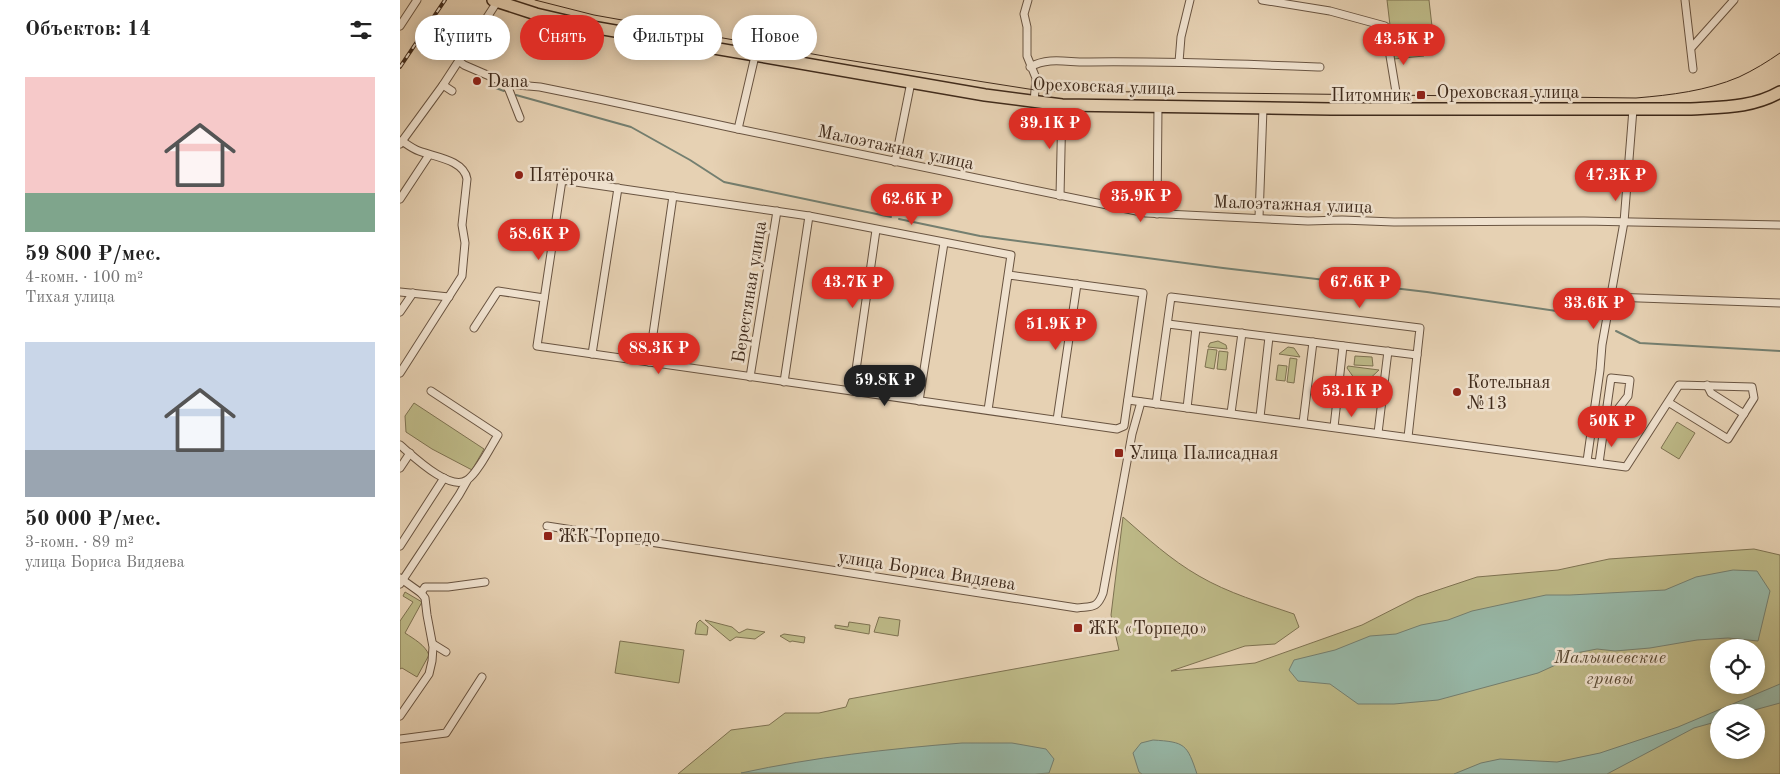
<!DOCTYPE html>
<html lang="ru">
<head>
<meta charset="utf-8">
<style>
	body { margin:0; font-family:"Old Standard TT",serif; background:#f6f6f6; color:#222; height:100vh; display:flex; flex-direction:column; font-size:19px; white-space:nowrap }
	* { box-sizing:border-box; margin:0 }
	p { font-size:16px; color:#767676 }
	.icon { flex:none; width:28px; height:28px; fill:none; stroke:currentColor; stroke-width:2; stroke-linecap:round; stroke-linejoin:round }
	.map { position:relative; flex:1; overflow:hidden }
	.details { display:flex; flex-direction:column; background:#fff; width:400px }
	.details>* { flex:none }
	.top-card { position:absolute; left:15px; top:15px; width:475px; height:45px; display:flex; gap:10px }
	.buttons { position:absolute; left:1310px; top:639px; display:grid; gap:10px }
	.buttons a { display:grid; place-items:center; width:55px; height:55px; border-radius:50%; background:#fff; box-shadow:0 2px 12px #0003; font-size:25px }
	.price { position:absolute; translate:-50% -42px; padding:0 11px; border-radius:18px; background:#d93025; color:#fff; font-size:16px; line-height:32px; filter:drop-shadow(0 1px 2px #0008) }
	.price::after { content:''; position:absolute; left:50%; top:30px; width:15px; height:11px; margin-left:-8px; background:inherit; clip-path:polygon(0 0,100% 0,50% 100%) }
	.price.current { background:#222; color:#fff }
	ul { padding:0; list-style:none }
	li { display:grid; align-content:center; gap:10px; height:265px; padding:0 25px }
	li span { display:grid; place-items:center; height:155px; border-radius:0px; color:#555 }
	li>.icon { margin-inline-start:auto }
	span .icon { width:90px; height:90px; fill:#fffc; stroke-width:1 }
	li b { font-size:21px }
	h2 { display:flex; justify-content:space-between; align-items:center; height:60px; padding:0 25px; font-size:21px }
	.tag { padding:0 18px; border-radius:22px; background:#fff; box-shadow:0 2px 12px #0003; font-size:18px; line-height:45px }
	.tag.current { background:#d93025; color:#fff }
	main { display:flex; flex:1; min-height:0 }
	.map>svg:first-child { display:block }
	.green { fill:#bdb987; stroke:#7e7251; fill-rule:evenodd }
	.water { fill:#97b8a8; stroke:#747f70 }
	.lines { fill:none; stroke-linecap:round; stroke-linejoin:round }
	.stream { stroke:#747f70; stroke-width:2 }
	.street-casing { stroke:#695441; stroke-width:9 }
	.primary-casing { stroke:#3f2a1b; stroke-width:14 }
	.street { stroke:#efe1ce; stroke-width:7 }
	.primary { stroke:#e6d1b3; stroke-width:11 }
	.tram { stroke:#3f2a1b; stroke-width:1 }
	.rail-casing { stroke:#3f2a1b; stroke-width:4 }
	.rail { stroke:#efe1ce; stroke-width:2; stroke-dasharray:5.5; stroke-linecap:butt }
	.poi-dot { fill:#8f2418; stroke:#efe1ce; stroke-width:2 }
	.labels { text-anchor:middle; stroke-width:5; stroke-linejoin:round; paint-order:stroke }
	.poi-label { font-size:18px; fill:#3f2a1b; stroke:#efe1ce; text-anchor:start }
	.street-label { font-size:18px; fill:#3f2a1b; stroke:#efe1ce }
	.park-label { font-size:18px; font-style:italic; fill:#584731; stroke:#efe1ce }
</style>
</head>
<body>
<main>
<section class="details">
<h2>Объектов: 14<svg class="icon" aria-label="filters" viewBox="0 0 24 24"><path d="M4 7h16M4 17h16"/><circle cx="9" cy="7" r="2"/><circle cx="15" cy="17" r="2"/></svg></h2>
<ul>
<li><span style="background:linear-gradient(#f6c9c9 75%,#7fa58c 0)"><svg class="icon" aria-label="home" viewBox="0 0 24 24"><path d="M3 11l9-7 9 7M6 9v11h12V9"/></svg></span><div><b>59 800 ₽/мес.</b><p>4-комн. · 100 m²</p><p>Тихая улица</p></div></li>
<li><span style="background:linear-gradient(#c9d6e8 70%,#9aa5b1 0)"><svg class="icon" aria-label="home" viewBox="0 0 24 24"><path d="M3 11l9-7 9 7M6 9v11h12V9"/></svg></span><div><b>50 000 ₽/мес.</b><p>3-комн. · 89 m²</p><p>улица Бориса Видяева</p></div></li>
</ul>
</section>
<div class="map">
<svg width="1380" height="774" viewBox="0 0 1380 774">
	<rect width="100%" height="100%" fill="#e6d1b3"/>
	<filter id="stains"><feTurbulence type="fractalNoise" baseFrequency=".004" numOctaves="4"/><feColorMatrix values="0 0 0 0 .2 0 0 0 0 .09 0 0 0 0 .02 0 0 0 .5 -.17"/></filter>
	<radialGradient id="worn" r=".72"><stop offset=".6" stop-color="#630" stop-opacity="0"/><stop offset="1" stop-color="#630" stop-opacity=".3"/></radialGradient>
	<g class="green">
		<path d="M987 0H1029L1034 44 1024 56 994 59Z"/>
		<path d="M818 341 826 345 827 349 808 347 810 343Z"/>
		<path d="M888 347 894 348 900 357 879 354Z"/>
		<path d="M808 349 817 350 814 369 805 367Z"/>
		<path d="M819 351 828 352 826 370 817 369Z"/>
		<path d="M955 356 972 357 973 366 954 365Z"/>
		<path d="M890 358 897 359 894 383 887 382Z"/>
		<path d="M878 365 887 366 885 381 876 380Z"/>
		<path d="M948 366 979 370 963 385H959L947 368Z"/>
		<path d="M14 403 84 449 72 470 32 449 6 432 5 416Z"/>
		<path d="M1277 422 1295 433 1279 459 1261 448Z"/>
		<path d="M723 517C747 538 771 560 799 576 828 593 862 603 894 614L899 627 875 644 845 646 771 671 855 663 962 625 1017 597 1077 577 1158 570 1209 559 1354 549 1380 555V774H278L331 730 369 725 385 713H419L446 707 449 699 719 650 711 615ZM1319 648H1356V685H1319ZM1319 712H1356V750H1319Z"/>
		<path d="M5 592 22 602 5 633C14 639 25 645 29 655L17 677 2 668 0 669V621L13 602 3 596Z"/>
		<path d="M479 617 500 620 498 636 474 632Z"/>
		<path d="M300 620 308 627 307 635 295 634 297 623Z"/>
		<path d="M305 620 332 627 339 633 347 629 365 632 355 639 336 637 330 641Z"/>
		<path d="M449 622 470 625 469 634 435 628V625L448 627Z"/>
		<path d="M384 634 405 637 404 643 392 641 390 642 380 636Z"/>
		<path d="M220 641 284 650 279 683 215 673Z"/>
	</g>
	<g class="water">
		<path d="M1333 570 1357 571 1370 591 1358 641 1328 638 1297 640 1250 648 1215 651 1197 649 1176 653 1160 663 1138 673 1038 700 994 704H958L930 684 898 681 889 670 894 660 935 650 970 636 996 634 1021 625 1048 620 1072 611 1146 595H1170L1265 590 1296 577Z"/>
		<path d="M1380 684V703L1347 712H1319V721L1294 728 1207 774H1054L1081 763 1100 759 1157 762 1200 753 1278 727Z"/>
		<path d="M753 740C785 742 787 744 797 774H742L739 772 733 753 741 743Z"/>
		<path d="M562 743H612L646 749 654 759 649 773 635 774 341 773C415 757 487 749 562 743Z"/>
	</g>
	<g class="lines">
		<g class="stream">
			<path d="M93 87 104 91"/>
			<path d="M116 95 231 127 290 160 324 182 491 217"/>
			<path d="M499 219 580 236 823 268 1027 292 1177 314 1197 322"/>
			<path d="M1216 331 1240 343 1380 351"/>
		</g>
		<g class="street-casing">
			<g id="street">
				<path d="M628 0 624 14 627 27V56L636 78 634 102"/>
				<path d="M862 0 930 11 985 26 996 92 997 108"/>
				<path d="M1285 0 1293 69"/>
				<path d="M0 26 17 0"/>
				<path d="M1292 47 1334 0"/>
				<path d="M59 61 64 65 101 81 106 85 109 90 120 118"/>
				<path d="M779 62 781 37 790 0"/>
				<path d="M630 67C650 56 669 63 690 62 767 61 843 64 920 67"/>
				<path d="M43 85 52 91"/>
				<path d="M117 85 140 87 199 99 338 129 746 213 908 221 942 220 994 222 1184 221 1380 225"/>
				<path d="M338 129 355 56"/>
				<path d="M0 144 43 85 97 2"/>
				<path d="M495 162 511 82"/>
				<path d="M660 196 662 105"/>
				<path d="M0 199 29 155"/>
				<path d="M757 214 758 107"/>
				<path d="M859 217 863 108"/>
				<path d="M0 292 49 297"/>
				<path d="M1212 297 1380 303"/>
				<path d="M0 312 13 293"/>
				<path d="M768 324 1017 355"/>
				<path d="M74 328 98 291 144 298"/>
				<path d="M192 354 218 188"/>
				<path d="M249 362 273 196"/>
				<path d="M0 373 62 276 65 243 62 225 67 179C64 160 35 157 19 151 13 149 8 145 2 141"/>
				<path d="M350 377 377 211"/>
				<path d="M384 382 409 216"/>
				<path d="M1307 385 1311 393 1344 414"/>
				<path d="M453 391 476 230"/>
				<path d="M728 400 1226 467 1279 385 1352 387 1354 398 1328 439 1268 402"/>
				<path d="M519 401 544 243"/>
				<path d="M756 404 771 297 1020 328 1008 437"/>
				<path d="M787 408 796 328"/>
				<path d="M588 410 611 255 409 216 162 180 137 346 717 429 724 426 743 293 609 275"/>
				<path d="M831 413 842 333"/>
				<path d="M860 417 869 337"/>
				<path d="M657 420 677 284"/>
				<path d="M903 423 913 342"/>
				<path d="M934 427 943 346"/>
				<path d="M978 433 988 351"/>
				<path d="M0 445C13 456 50 492 67 480 77 474 91 446 98 435L31 391"/>
				<path d="M1187 461 1200 370 1202 345 1224 222 1233 109"/>
				<path d="M1199 463 1211 378 1230 380 1228 396 1204 427"/>
				<path d="M0 468 10 453"/>
				<path d="M147 526 677 608C692 606 697 609 703 593L732 434 741 402"/>
				<path d="M0 546 44 478"/>
				<path d="M0 578 21 593 25 598 27 615 33 647 32 661 29 674 0 716"/>
				<path d="M0 584 59 495 67 481"/>
				<path d="M21 593 25 587H48L85 582"/>
				<path d="M33 644 46 652"/>
				<path d="M0 739 46 733 82 677"/>
			</g>
		</g>
		<g class="primary-casing">
			<path id="primary" d="M93 0 136 14 192 27 585 95 662 105 931 109H1291C1322 107 1352 108 1380 92"/>
		</g>
		<use href="#street" class="street"/>
		<use href="#primary" class="primary"/>
		<path class="tram" d="M135 0 194 15 435 58 584 82 635 90 658 91 1236 98C1271 95 1306 91 1339 77 1354 70 1367 62 1380 53"/>
		<g class="rail-casing">
			<path id="rail" d="M0 67 45 0"/>
		</g>
		<use href="#rail" class="rail"/>
	</g>
	<g class="poi-dot">
		<circle cx="77" cy="81" r="5"/>
		<rect x="1016" y="90" width="10" height="10" rx="2.5"/>
		<circle cx="119" cy="175" r="5"/>
		<circle cx="1057" cy="392" r="5"/>
		<rect x="714" y="448" width="10" height="10" rx="2.5"/>
		<rect x="143" y="531" width="10" height="10" rx="2.5"/>
		<rect x="673" y="623" width="10" height="10" rx="2.5"/>
	</g>
	<g class="labels">
		<g class="poi-label">
			<text x="87" y="87">Dana</text>
			<text x="1011" y="101" text-anchor="end">Питомник</text>
			<text x="129" y="181">Пятёрочка</text>
			<text x="1067" y="388">Котельная<tspan x="1067" dy="21">№13</tspan></text>
			<text x="729" y="459">Улица Палисадная</text>
			<text x="158" y="542">ЖК Торпедо</text>
			<text x="688" y="634">ЖК «Торпедо»</text>
		</g>
		<g class="street-label">
			<text transform="translate(704 86) rotate(2)" y="6">Ореховская улица</text>
			<text x="1108" y="98">Ореховская улица</text>
			<text transform="translate(496 147) rotate(12)" y="6">Малоэтажная улица</text>
			<text transform="translate(893 204) rotate(2)" y="6">Малоэтажная улица</text>
			<text transform="translate(349 292) rotate(-81)" y="6">Берестяная улица</text>
			<text transform="translate(527 570) rotate(9)" y="6">улица Бориса Видяева</text>
		</g>
		<g class="park-label">
			<text x="1210" y="663">Малышевские<tspan x="1210" dy="21">гривы</tspan></text>
		</g>
	</g>
	<rect width="100%" height="100%" filter="url(#stains)"/>
	<rect width="100%" height="100%" fill="url(#worn)"/>
</svg>
<div class="buttons">
<a><svg class="icon" aria-label="locate" viewBox="0 0 24 24"><circle cx="12" cy="12" r="6"/><path d="M12 2v4M12 18v4M2 12h4M18 12h4"/></svg></a>
<a><svg class="icon" aria-label="layers" viewBox="0 0 24 24"><path d="M12 4l9 5-9 5-9-5zM3 14l9 5 9-5"/></svg></a>
</div>
<b class="price" style="left:1004px;top:66px">43.5K ₽</b>
<b class="price" style="left:650px;top:150px">39.1K ₽</b>
<b class="price" style="left:1216px;top:202px">47.3K ₽</b>
<b class="price" style="left:741px;top:223px">35.9K ₽</b>
<b class="price" style="left:512px;top:226px">62.6K ₽</b>
<b class="price" style="left:139px;top:261px">58.6K ₽</b>
<b class="price" style="left:453px;top:309px">43.7K ₽</b>
<b class="price" style="left:960px;top:309px">67.6K ₽</b>
<b class="price" style="left:1194px;top:330px">33.6K ₽</b>
<b class="price" style="left:656px;top:351px">51.9K ₽</b>
<b class="price" style="left:259px;top:375px">88.3K ₽</b>
<b class="price current" style="left:485px;top:407px">59.8K ₽</b>
<b class="price" style="left:952px;top:418px">53.1K ₽</b>
<b class="price" style="left:1212px;top:448px">50K ₽</b>
<div class="top-card">
<a class="tag">Купить</a>
<a class="tag current">Снять</a>
<a class="tag">Фильтры</a>
<a class="tag">Новое</a>
</div>
</div>
</main>
</body>
</html>
